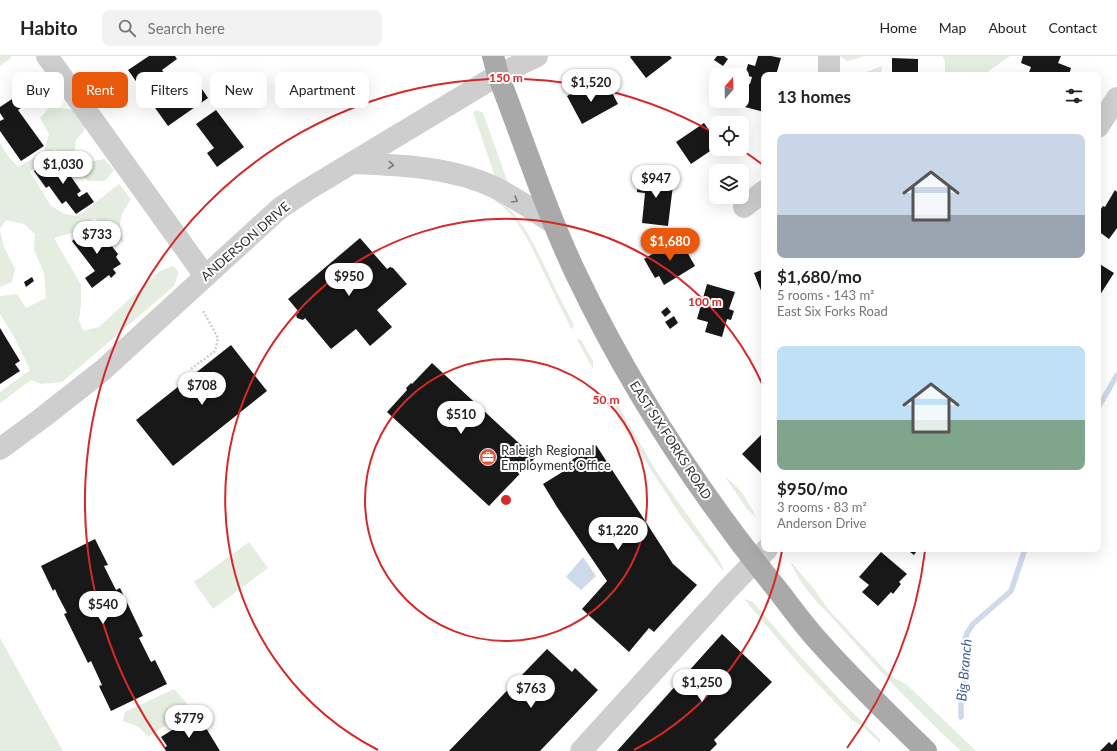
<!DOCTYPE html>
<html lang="en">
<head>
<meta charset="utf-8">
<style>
	body { margin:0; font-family:Lato,sans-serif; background:#f2f2f2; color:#222; height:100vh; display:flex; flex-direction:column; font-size:15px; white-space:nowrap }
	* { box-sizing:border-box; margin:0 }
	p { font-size:13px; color:#767676 }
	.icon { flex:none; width:22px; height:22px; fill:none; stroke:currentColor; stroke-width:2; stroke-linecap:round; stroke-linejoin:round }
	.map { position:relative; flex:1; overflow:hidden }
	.panel { position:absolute; left:761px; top:16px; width:340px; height:480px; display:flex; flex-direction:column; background:#fff; border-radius:8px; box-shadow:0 4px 16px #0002 }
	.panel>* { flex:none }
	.banner { position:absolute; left:12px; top:16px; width:380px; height:36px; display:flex; gap:8px }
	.needle { width:26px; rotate:20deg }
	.tools { position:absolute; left:709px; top:12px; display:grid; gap:8px }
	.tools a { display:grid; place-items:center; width:40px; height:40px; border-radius:8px; background:#fff; box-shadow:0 4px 16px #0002; font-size:20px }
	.price { position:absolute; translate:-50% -34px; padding:0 9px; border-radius:14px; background:#fff; color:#222; font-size:13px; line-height:26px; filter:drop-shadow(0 1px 2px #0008) }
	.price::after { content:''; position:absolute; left:50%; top:24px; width:12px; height:9px; margin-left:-6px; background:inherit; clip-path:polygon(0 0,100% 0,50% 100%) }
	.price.selected { background:#ea580c; color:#fff }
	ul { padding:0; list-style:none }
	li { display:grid; align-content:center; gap:8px; height:212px; padding:0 16px }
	li span { display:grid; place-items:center; height:124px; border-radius:8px; color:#555 }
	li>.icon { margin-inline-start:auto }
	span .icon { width:72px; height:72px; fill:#fffc; stroke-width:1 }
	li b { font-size:17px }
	h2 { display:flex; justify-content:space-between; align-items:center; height:48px; padding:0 16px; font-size:17px }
	.tag { padding:0 14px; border-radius:8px; background:#fff; box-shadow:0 4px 16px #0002; font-size:14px; line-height:36px }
	.tag.selected { background:#ea580c; color:#fff }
	header { display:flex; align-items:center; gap:24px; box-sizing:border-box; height:56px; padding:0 20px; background:#fff; border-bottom:1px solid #e0e0e0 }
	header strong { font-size:19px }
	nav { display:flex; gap:22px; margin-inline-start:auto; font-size:14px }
	.search { width:280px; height:36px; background:#f2f2f2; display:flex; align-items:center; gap:10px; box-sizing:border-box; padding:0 14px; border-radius:8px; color:#767676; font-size:15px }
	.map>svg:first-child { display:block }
	.green { fill:#e4ede0 }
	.water { fill:#ced9ec }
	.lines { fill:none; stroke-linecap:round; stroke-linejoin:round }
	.stream { stroke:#ced9ec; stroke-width:5.5 }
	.building { fill:#181818 }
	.path { stroke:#cecece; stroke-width:2.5; stroke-dasharray:2 2; stroke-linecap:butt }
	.minor { stroke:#cecece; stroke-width:22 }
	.tertiary { stroke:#cecece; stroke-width:22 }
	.primary { stroke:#a9a9a9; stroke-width:22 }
	.oneway { stroke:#787878 }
	.ring { fill:none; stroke:#d62828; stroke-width:2 }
	.labels { text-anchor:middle; stroke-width:4; stroke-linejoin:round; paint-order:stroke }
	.street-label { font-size:13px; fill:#313131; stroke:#fff }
	.poi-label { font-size:13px; fill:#313131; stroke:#fff; text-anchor:start }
	.water-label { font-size:14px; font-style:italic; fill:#405e92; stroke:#fff }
	.centre { fill:#d62828; stroke:#fff; stroke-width:2 }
	.ring-label { font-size:12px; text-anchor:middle; font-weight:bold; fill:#d62828; stroke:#fff; stroke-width:4; stroke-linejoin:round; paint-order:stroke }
</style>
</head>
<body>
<header>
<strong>Habito</strong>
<div class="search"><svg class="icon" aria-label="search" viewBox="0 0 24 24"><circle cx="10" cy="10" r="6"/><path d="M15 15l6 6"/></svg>Search here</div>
<nav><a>Home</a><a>Map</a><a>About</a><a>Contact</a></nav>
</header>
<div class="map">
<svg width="1117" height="695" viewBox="0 0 1117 695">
	<rect width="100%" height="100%" fill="#fff"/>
	<g class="green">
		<path d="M0 0H11V2L0 10Z"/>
		<path d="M840 0H864L859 2 847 5Z"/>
		<path d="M942 0H1010L983 19H945V4Z"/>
		<path d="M882 10 881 19H858Z"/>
		<path d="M50 51 78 54 86 67 84 75 76 84 74 98 88 106 104 103 114 114 105 125H88L74 109 55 93 30 116 51 150 65 158 78 160 119 128 131 143C120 160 117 166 124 186L113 183 95 162 72 177 54 182 81 229V247L79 264 83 275 99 271 160 215 173 210 179 216 174 230 62 326 41 328 31 324 0 347V336L30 314 13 279 0 258V240L17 238 26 252 46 242 44 217 34 194 35 178 24 168 6 164 0 173V87L8 100 18 111 44 96 49 78 40 62Z"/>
		<path d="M477 54 483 57 508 127 495 121 473 56Z"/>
		<path d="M496 142C522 159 535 191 548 217 556 235 565 252 574 269L572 273 577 283 581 284 593 305V313C578 287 565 260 552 234 538 205 522 162 495 145Z"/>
		<path d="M0 175 4 191 15 213 12 226 0 231Z"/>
		<path d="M607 338H609L614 342 656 415 718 502 723 512V515L681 460 655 420 618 363 615 351Z"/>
		<path d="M725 421C740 431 748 445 756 461L747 453Z"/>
		<path d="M249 486 268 512 213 553 194 526Z"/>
		<path d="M790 505 814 533 828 553 887 616 896 623 906 628 976 695H961C918 655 877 613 838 568 820 549 800 530 790 505Z"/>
		<path d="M744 543 751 545 754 547 794 594 843 647 880 683V687L864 672 852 664 799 608Z"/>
		<path d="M0 582 63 695H0Z"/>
		<path d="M174 633 185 645 191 655 178 661 148 681 139 671 123 665 125 656Z"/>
	</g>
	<path class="water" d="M583 501 596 520 581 534 566 521Z"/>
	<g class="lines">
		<g class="stream">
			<path d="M1098 352 1117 319"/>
			<path d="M961 661V639L967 611 964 587 967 577 973 568 1011 535 1025 493"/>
		</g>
	</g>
	<g class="building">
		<path d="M149 0H175L177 3 162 14 173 30 184 24 188 30 196 24 208 42 168 70 128 14Z"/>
		<path d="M631 0H670L672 2 646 22 630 1Z"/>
		<path d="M717 0H724L728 3 723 10 714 4Z"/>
		<path d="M758 0H771L781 2 776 19H764V56L745 51 747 40 742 39 745 27 750 28 752 21 745 19 748 8 755 10Z"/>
		<path d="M1023 0H1061L1058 7 1071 12 1069 19H1028L1031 11 1021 7Z"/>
		<path d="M892 2 918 3V19H892Z"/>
		<path d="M596 29 601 38 610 33 618 48 582 68 567 40 578 34V36L586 32 587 34Z"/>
		<path d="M15 41 22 51 18 54 44 90 21 105 0 75V65L4 63 0 57V51Z"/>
		<path d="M216 54 244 91 217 111 207 97 214 92 196 68Z"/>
		<path d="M704 67 716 84V91L691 108 676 86Z"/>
		<path d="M56 99 81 135 77 138 79 141 87 136 94 146 76 158 66 145 62 148 49 130 46 132 34 115Z"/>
		<path d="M646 118 674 121 668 170 642 167 645 137 637 136 639 121 646 122Z"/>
		<path d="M1115 134 1117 136V172L1109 183 1098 175V157L1103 150 1105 151Z"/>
		<path d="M93 169 101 180 103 179 118 198 116 201 121 208 113 213 116 217 111 222 109 219 92 232 85 222 95 215 72 185Z"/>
		<path d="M360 182 387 213 390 211 393 212 407 228 377 254 392 271 370 290 356 273 331 293 305 262 303 264 297 262 296 259 299 256 288 243Z"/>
		<path d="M679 182 695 210 664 229 659 220 655 222 644 203Z"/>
		<path d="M1098 207 1114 217 1098 242Z"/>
		<path d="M764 213V242L754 217Z"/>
		<path d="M32 221 34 225 26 231 24 226Z"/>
		<path d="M707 228 735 236 729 253 734 255 731 264 727 263 722 281 705 276 708 266 697 263Z"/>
		<path d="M667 251 671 256 665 261 661 256Z"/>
		<path d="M674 260 678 267 670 273 665 266Z"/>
		<path d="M0 272 20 305 15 308 20 315 0 328Z"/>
		<path d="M231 289 267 335 173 410 136 364Z"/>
		<path d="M432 307 535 402 489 450 387 356 407 334 406 332 411 327 412 328Z"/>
		<path d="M761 379 764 381V420L742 398Z"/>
		<path d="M596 389 673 508 697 529 654 576 649 572 629 596 582 553 607 525 557 451 543 428 572 410 570 405Z"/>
		<path d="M95 483 108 509 104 510 116 534 120 532 143 580 139 582 151 606 155 604 167 628 111 655 99 630 102 629 91 605 88 607 64 558 67 557 58 540 55 533 53 535 41 510Z"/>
		<path d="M906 493H918L914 499Z"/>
		<path d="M881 496 907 518 899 526 901 528 893 538 891 536 878 550 862 536 869 529 859 521Z"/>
		<path d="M722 578 772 626 714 684 717 688 710 695H617Z"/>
		<path d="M547 593 572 616 575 612 598 634 540 695H449Z"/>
		<path d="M191 662 197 672 199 671 201 675 206 672 220 695H166L164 692 167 690 161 681Z"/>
		<path d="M1117 683V695H1100L1109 686 1112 689Z"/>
	</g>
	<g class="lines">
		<path class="path" d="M191 313 215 295 218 282 203 255"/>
		<g class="minor">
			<path d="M829 0V19"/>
			<path d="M498 19 537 0"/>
			<path d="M1098 71 1117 42"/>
			<path d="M744 151 764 135"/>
			<path d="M581 695 729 532 767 493"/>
		</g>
		<g class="tertiary">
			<path d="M47 0 205 220"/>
			<path d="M352 107C400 109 452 111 496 132 516 142 534 155 553 167"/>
			<path d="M0 393 42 362 103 314 280 152 307 134 498 19"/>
		</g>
		<path class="primary" d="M493 0 498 19C524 86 546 155 577 220 631 333 701 440 780 537 793 554 806 572 821 588 854 625 890 660 926 695"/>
	</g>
	<defs><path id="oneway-chevron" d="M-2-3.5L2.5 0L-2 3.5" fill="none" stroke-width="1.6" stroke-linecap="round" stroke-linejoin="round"/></defs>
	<g class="oneway">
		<use href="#oneway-chevron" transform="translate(391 109) rotate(5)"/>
		<use href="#oneway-chevron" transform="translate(515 144) rotate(31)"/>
	</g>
	<g class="ring">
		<circle cx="506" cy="444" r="141"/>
		<path d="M782 495A281 281 0 0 1 634 694M378 694A281 281 0 1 1 764 332"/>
		<path d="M925 495A422 422 0 0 1 847 692M165 692A422 422 0 0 1 714 77M742 94A422 422 0 0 1 763 109"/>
	</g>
	<defs>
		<g id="office-disc" transform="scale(0.9)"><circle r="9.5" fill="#e1583b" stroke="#fff"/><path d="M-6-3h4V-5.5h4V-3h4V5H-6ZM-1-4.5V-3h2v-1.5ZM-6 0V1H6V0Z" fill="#fff"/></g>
	</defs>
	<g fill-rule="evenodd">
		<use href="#office-disc" x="488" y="401"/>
	</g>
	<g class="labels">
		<g class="street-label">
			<text transform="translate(245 185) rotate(-41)" y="5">ANDERSON DRIVE</text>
			<text transform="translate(671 384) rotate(57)" y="5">EAST SIX FORKS ROAD</text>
		</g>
		<g class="poi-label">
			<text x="501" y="399">Raleigh Regional<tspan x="501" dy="15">Employment Office</tspan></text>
		</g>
		<g class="water-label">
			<text transform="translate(964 614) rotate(-85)" y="5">Big Branch</text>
		</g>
	</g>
	<circle cx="506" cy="444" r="6" class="centre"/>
	<g class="ring-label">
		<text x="506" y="26">150 m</text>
		<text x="705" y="250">100 m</text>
		<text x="606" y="348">50 m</text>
	</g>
</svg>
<div class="tools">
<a><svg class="needle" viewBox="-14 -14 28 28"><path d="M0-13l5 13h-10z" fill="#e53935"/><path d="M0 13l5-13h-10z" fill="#767676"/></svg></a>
<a><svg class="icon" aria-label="locate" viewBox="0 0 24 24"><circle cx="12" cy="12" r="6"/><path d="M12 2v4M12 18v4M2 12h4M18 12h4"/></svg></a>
<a><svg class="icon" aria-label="layers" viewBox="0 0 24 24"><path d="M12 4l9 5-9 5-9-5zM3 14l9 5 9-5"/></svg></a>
</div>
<b class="price" style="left:591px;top:47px">$1,520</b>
<b class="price" style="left:63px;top:129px">$1,030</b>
<b class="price" style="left:656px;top:143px">$947</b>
<b class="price" style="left:97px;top:199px">$733</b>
<b class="price selected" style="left:670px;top:206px">$1,680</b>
<b class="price" style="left:349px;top:241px">$950</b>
<b class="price" style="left:202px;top:350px">$708</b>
<b class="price" style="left:461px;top:379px">$510</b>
<b class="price" style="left:618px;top:495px">$1,220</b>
<b class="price" style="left:103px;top:569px">$540</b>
<b class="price" style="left:702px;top:647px">$1,250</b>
<b class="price" style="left:531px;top:653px">$763</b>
<b class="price" style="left:189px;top:683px">$779</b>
<div class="banner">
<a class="tag">Buy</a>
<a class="tag selected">Rent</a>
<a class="tag">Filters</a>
<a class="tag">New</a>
<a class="tag">Apartment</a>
</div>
<section class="panel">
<h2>13 homes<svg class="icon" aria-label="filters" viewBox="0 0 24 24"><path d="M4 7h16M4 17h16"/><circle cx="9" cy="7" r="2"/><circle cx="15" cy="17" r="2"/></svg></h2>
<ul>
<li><span style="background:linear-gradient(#c9d6e8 65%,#9aa5b1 0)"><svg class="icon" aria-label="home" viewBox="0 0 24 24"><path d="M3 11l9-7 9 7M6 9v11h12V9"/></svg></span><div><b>$1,680/mo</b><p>5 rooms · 143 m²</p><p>East Six Forks Road</p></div></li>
<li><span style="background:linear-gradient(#bfe0f5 60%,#7fa58c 0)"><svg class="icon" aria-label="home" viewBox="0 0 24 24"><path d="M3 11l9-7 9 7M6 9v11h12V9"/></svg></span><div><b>$950/mo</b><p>3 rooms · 83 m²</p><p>Anderson Drive</p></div></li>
</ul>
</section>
</div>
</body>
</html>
